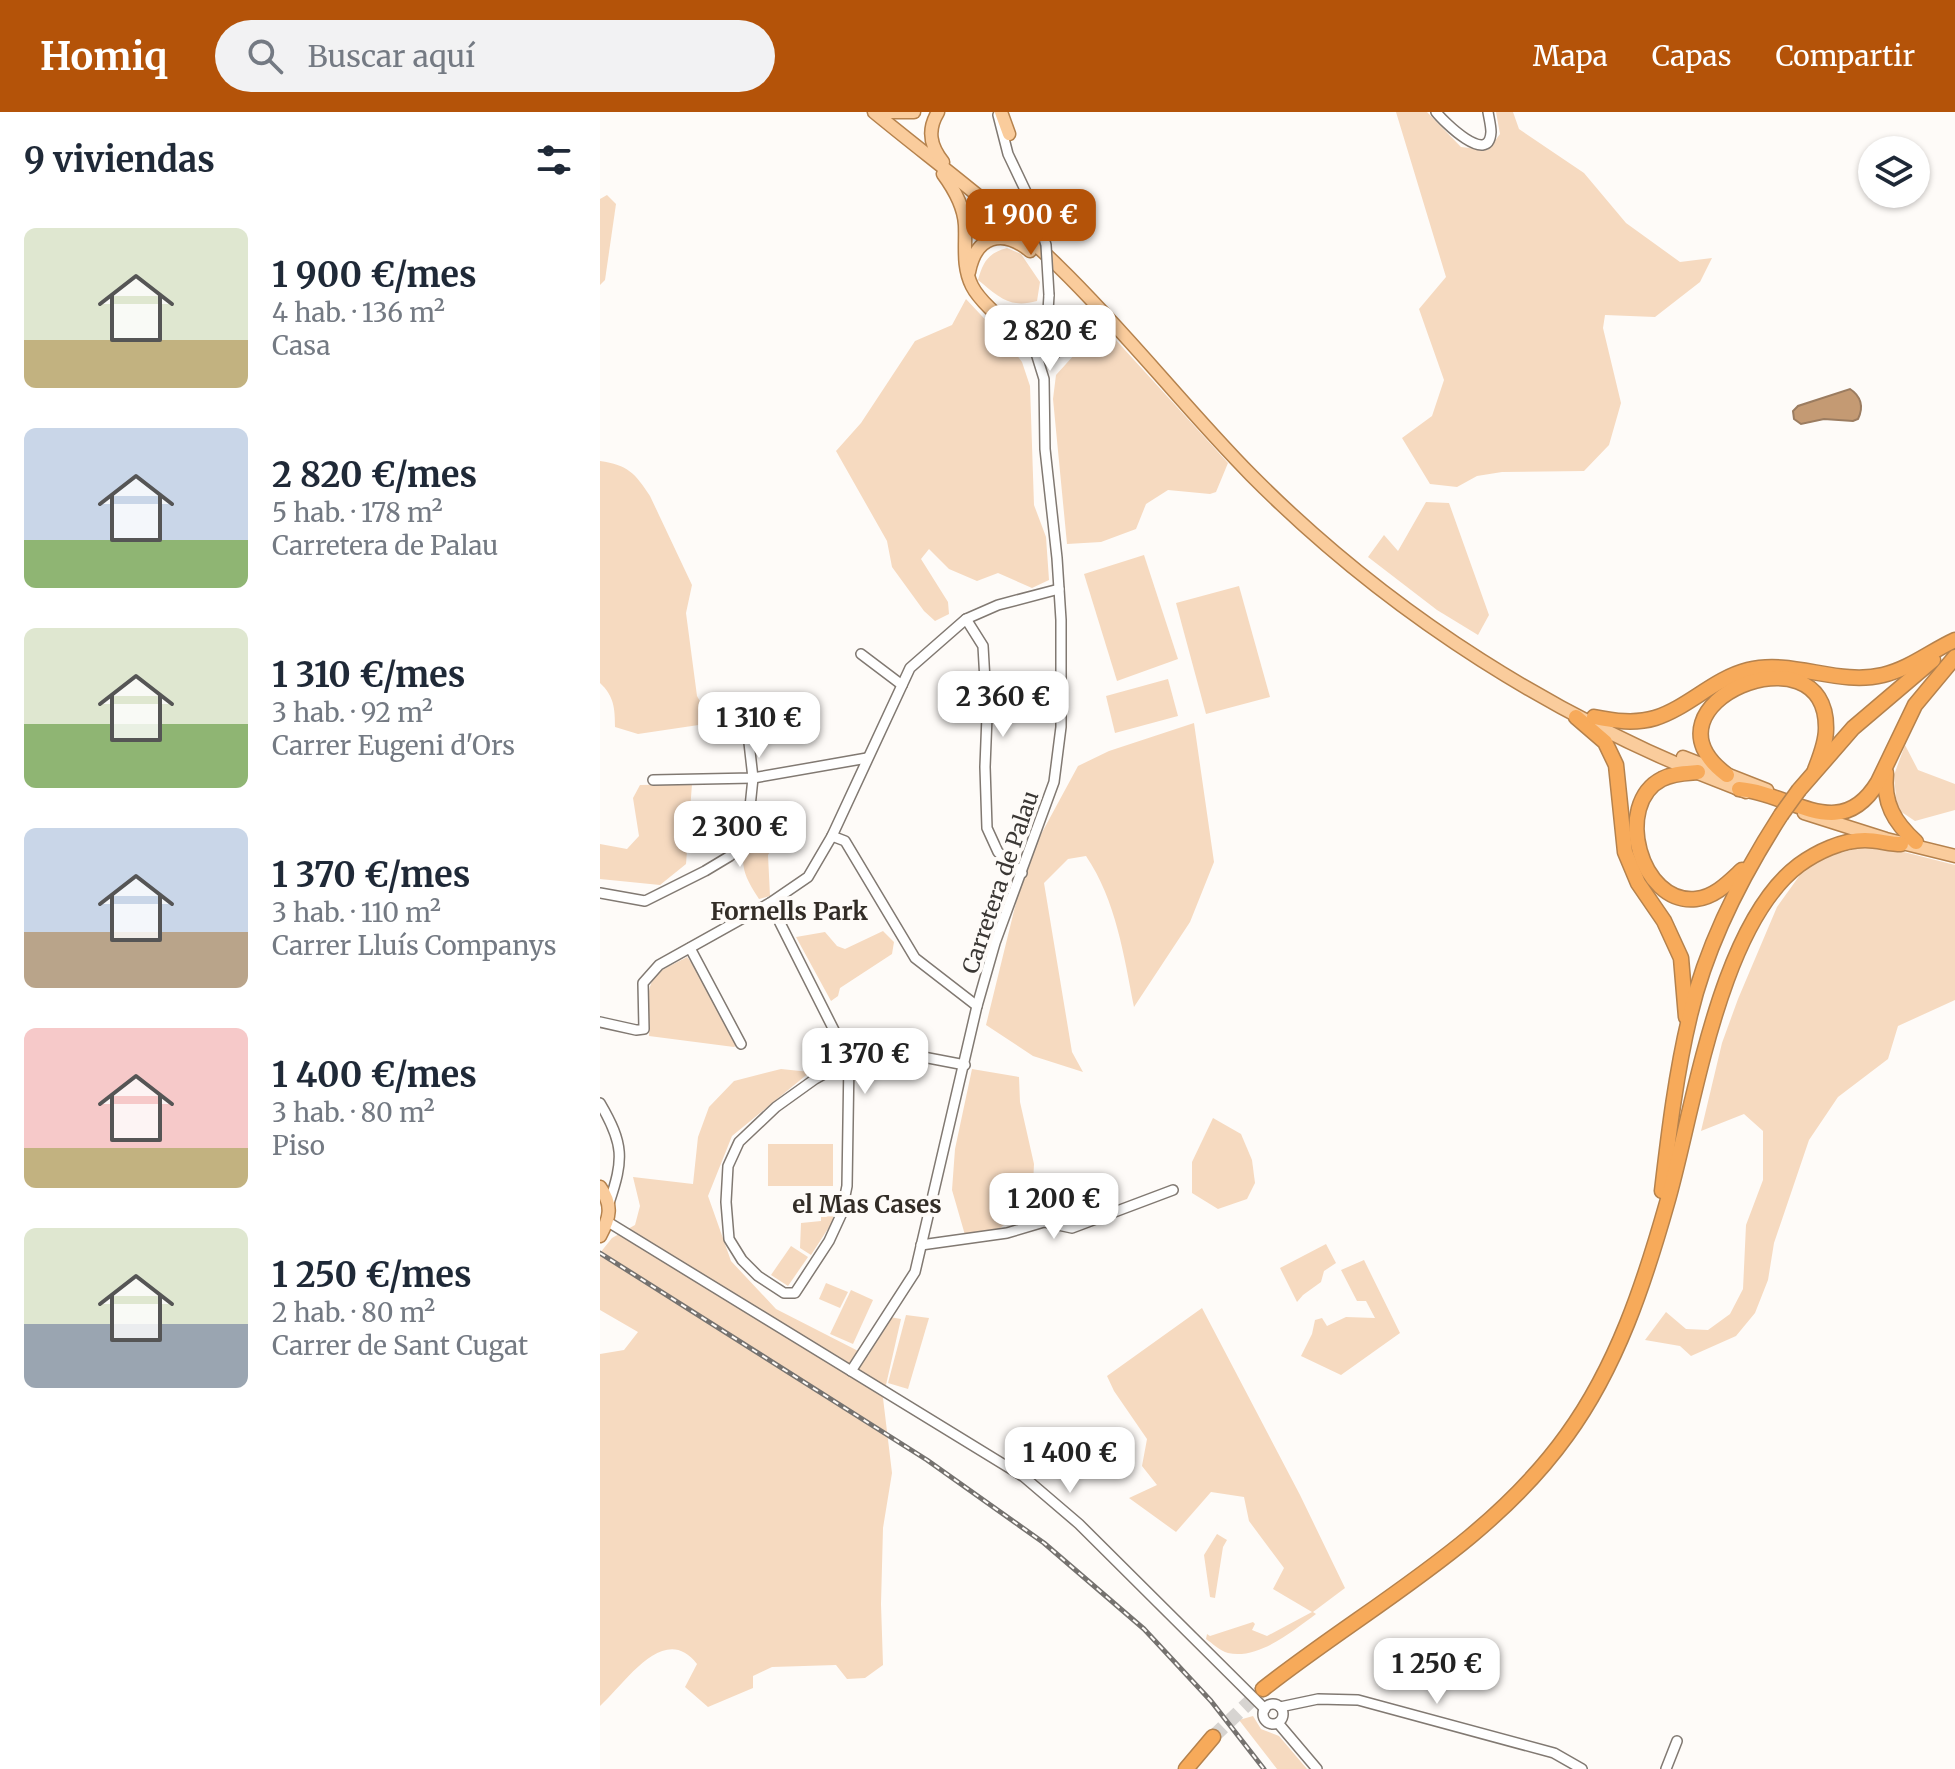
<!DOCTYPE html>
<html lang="es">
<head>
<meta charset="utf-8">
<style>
	body { margin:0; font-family:Merriweather,serif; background:#f2f2f3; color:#1f2937; height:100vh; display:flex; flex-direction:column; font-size:30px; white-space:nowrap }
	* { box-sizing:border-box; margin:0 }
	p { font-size:26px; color:#747a83 }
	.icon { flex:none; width:44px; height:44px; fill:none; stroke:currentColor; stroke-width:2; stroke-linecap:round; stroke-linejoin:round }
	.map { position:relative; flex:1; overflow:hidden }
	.sheet { display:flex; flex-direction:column; background:#fff; width:600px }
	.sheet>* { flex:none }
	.tools { position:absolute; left:1258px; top:24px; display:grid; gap:16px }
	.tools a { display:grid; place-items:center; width:72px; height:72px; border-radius:50%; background:#fff; box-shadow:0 2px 6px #0004; font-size:40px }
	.price { position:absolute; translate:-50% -68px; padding:0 18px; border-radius:16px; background:#fff; color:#222; font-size:26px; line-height:52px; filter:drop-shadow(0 2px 4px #0008) }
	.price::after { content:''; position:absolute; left:50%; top:48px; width:24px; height:18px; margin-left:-12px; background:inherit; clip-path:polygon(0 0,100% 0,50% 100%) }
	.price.selected { background:#b45309; color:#fff }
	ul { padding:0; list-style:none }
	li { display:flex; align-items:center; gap:24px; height:200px; padding:0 24px }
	li span { display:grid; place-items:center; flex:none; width:224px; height:160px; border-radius:12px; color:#555 }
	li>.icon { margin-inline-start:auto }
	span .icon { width:96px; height:96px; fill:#fffc; stroke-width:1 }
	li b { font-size:34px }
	h2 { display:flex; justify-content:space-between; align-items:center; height:96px; padding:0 24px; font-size:34px }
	header { display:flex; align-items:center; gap:48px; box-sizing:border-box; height:112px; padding:0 40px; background:#b45309; color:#fff }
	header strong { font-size:38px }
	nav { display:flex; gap:44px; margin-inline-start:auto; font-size:28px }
	.search { width:560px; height:72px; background:#f2f2f3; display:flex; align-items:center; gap:20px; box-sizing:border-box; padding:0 28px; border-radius:44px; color:#747a83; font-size:30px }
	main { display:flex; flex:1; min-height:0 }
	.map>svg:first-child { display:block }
	.green { fill:#f6dac0 }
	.water { fill:#c49a73; stroke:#9b7c60; stroke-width:2 }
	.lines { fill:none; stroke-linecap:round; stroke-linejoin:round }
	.highway-tunnel { stroke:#d7d4d1; stroke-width:14; stroke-dasharray:14 7; stroke-linecap:butt }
	.minor-casing { stroke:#817972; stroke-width:12 }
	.major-casing { stroke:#b5824d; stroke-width:15 }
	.highway-casing { stroke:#b5824d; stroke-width:17 }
	.minor { stroke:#fff; stroke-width:9 }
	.major { stroke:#facc9c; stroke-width:12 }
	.highway { stroke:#f7aa5a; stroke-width:14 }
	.rail-casing { stroke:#75726f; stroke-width:5 }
	.rail { stroke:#fefbf8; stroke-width:2; stroke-dasharray:6; stroke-linecap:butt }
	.minor-bridge-casing { stroke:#817972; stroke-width:12; stroke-linecap:butt }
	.highway-bridge-casing { stroke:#b5824d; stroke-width:17; stroke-linecap:butt }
	.minor-bridge { stroke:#fff; stroke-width:9 }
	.highway-bridge { stroke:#f7aa5a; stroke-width:14 }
	.labels { text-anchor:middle; stroke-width:8; stroke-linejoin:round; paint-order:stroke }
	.street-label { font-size:22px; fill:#3a3734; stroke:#fefbf8 }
	.neighbourhood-label { font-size:24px; font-weight:bold; fill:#332d27; stroke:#fefbf8 }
</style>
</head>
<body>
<header>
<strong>Homiq</strong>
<div class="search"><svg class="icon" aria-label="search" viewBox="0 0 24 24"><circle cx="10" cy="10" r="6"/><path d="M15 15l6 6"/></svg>Buscar aquí</div>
<nav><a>Mapa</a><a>Capas</a><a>Compartir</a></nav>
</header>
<main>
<section class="sheet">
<h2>9 viviendas<svg class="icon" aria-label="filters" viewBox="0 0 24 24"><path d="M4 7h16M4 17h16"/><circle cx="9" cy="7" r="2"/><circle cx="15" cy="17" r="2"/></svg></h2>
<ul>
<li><span style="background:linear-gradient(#dfe7d0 70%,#c2b280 0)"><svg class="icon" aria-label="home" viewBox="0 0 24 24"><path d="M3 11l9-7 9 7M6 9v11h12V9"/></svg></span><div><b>1 900 €/mes</b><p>4 hab. · 136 m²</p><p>Casa</p></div></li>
<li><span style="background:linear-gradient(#c9d6e8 70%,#8fb573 0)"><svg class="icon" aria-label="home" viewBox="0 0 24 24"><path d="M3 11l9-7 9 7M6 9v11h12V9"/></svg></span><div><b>2 820 €/mes</b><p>5 hab. · 178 m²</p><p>Carretera de Palau</p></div></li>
<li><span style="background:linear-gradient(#dfe7d0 60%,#8fb573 0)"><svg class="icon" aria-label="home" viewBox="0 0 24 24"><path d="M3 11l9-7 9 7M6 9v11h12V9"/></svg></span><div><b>1 310 €/mes</b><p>3 hab. · 92 m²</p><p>Carrer Eugeni d'Ors</p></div></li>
<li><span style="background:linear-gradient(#c9d6e8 65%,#b9a48a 0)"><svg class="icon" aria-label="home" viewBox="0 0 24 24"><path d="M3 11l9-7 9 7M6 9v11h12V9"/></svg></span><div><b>1 370 €/mes</b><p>3 hab. · 110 m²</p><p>Carrer Lluís Companys</p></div></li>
<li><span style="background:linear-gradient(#f6c9c9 75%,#c2b280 0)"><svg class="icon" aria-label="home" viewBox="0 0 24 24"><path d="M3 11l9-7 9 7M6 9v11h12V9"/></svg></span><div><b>1 400 €/mes</b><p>3 hab. · 80 m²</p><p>Piso</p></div></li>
<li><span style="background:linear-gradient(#dfe7d0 60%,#9aa5b1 0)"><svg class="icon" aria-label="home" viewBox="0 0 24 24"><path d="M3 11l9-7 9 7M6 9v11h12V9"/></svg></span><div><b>1 250 €/mes</b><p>2 hab. · 80 m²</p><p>Carrer de Sant Cugat</p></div></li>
</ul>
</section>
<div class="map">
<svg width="1355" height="1657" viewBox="0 0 1355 1657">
	<rect width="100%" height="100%" fill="#fefbf8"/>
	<g class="green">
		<path d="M796 0H827L861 35 888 38 900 22 896 0H913L919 17 984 61 1026 111 1080 150 1112 146 1100 170 1055 205 1005 203 1003 216 1021 291 1009 333 984 359 902 360 877 364 857 375 830 372 802 326 832 304 844 268 819 197 846 165Z"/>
		<path d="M7 83 16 92 5 168 0 173V87Z"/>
		<path d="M407 136 421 142 440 170 437 189C409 197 398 184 378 168 383 150 388 141 407 136Z"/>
		<path d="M366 187 410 234 422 250 430 274 434 393 446 425 449 468 432 476 398 461 377 469 349 457 329 437 321 447 348 490 349 502 335 509 324 499 292 455 287 429 236 339 261 311 315 229 352 213Z"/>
		<path d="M493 203 628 351 616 380 610 382 568 378 546 392 536 417 501 430 467 432 453 287 456 263 475 242 478 234 468 205Z"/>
		<path d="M0 349C28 353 35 361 50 384L92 473 86 501 97 584 112 611 38 622 15 615C15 596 14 584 0 571Z"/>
		<path d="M826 390 849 391 889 503 878 523 837 498 768 445 784 423 798 439Z"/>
		<path d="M544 443 578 547 517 569 484 462Z"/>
		<path d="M639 474 670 585 606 602 576 491Z"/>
		<path d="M568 567 578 604 515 621 506 584Z"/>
		<path d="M594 611 614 750 590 810 534 895C524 844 516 788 486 744L468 747 444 771 472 940 483 960 433 944 386 913 426 750 478 654 509 639Z"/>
		<path d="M1305 633 1318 658 1355 672V698L1315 709 1297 697 1294 663Z"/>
		<path d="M92 672 86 752 60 773 0 767V732L27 737 39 724 33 686 40 673Z"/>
		<path d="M162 700 173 708H178L181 720 168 743 170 784 159 787C133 748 144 744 157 704Z"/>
		<path d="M1263 735 1300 739 1355 753V888L1298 914 1288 947 1238 985 1209 1028 1174 1131 1168 1168 1155 1201 1136 1224 1091 1244 1080 1234 1045 1228 1066 1200 1086 1217 1108 1218 1130 1202 1143 1177 1146 1113 1163 1068V1019L1144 1002 1101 1019 1122 931 1138 887 1177 795 1205 756 1228 744Z"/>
		<path d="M283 819 294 830 292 842 240 876 238 884 231 889 196 825 225 820 237 834 245 837Z"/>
		<path d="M87 845 99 860 137 933 134 935 49 924C49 906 43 874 58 861 66 855 78 850 87 845Z"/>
		<path d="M181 957 210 960 132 1024 108 1084 131 1149 176 1197 268 1244 290 1205 301 1207 283 1286 292 1361 283 1416 281 1492 283 1553 265 1566 247 1567 236 1553 172 1555 153 1564V1576L108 1595 85 1575 97 1552C64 1509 25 1572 0 1594V1242L24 1238 38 1220 0 1198V1141L12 1126 35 1113 40 1094 33 1065 93 1072 98 1025 109 995 134 969Z"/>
		<path d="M372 957 419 965 420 990 434 1052 432 1093 390 1123H365L352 1078 355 1037Z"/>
		<path d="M613 1006 641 1022 652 1048 655 1071 647 1087 618 1097 592 1081V1050Z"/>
		<rect x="168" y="1032" width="65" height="42"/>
		<path d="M221 1098 233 1104V1109L211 1143 200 1136 201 1111 221 1109Z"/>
		<path d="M726 1132 736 1151 724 1159 721 1170 703 1183 697 1190 680 1156Z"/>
		<path d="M191 1134 208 1145 188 1174 171 1163Z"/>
		<path d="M764 1148 800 1221 741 1263 701 1244 712 1222 715 1208 722 1206 727 1214 746 1205 775 1206 766 1189H757L741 1158Z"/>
		<path d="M226 1171 248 1180 240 1196 219 1187Z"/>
		<path d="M251 1178 273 1188 253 1232 230 1222Z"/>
		<path d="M602 1196 700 1383 745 1476 713 1500 716 1502C693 1519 658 1548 628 1541 620 1539 612 1531 606 1527L607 1522 610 1524 653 1510 655 1512 652 1518 667 1524 712 1500 673 1477 684 1456 649 1409 644 1385 611 1380 576 1420 529 1386 557 1373 542 1354 547 1327 514 1279 507 1264Z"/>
		<path d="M306 1203 329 1206 308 1277 288 1271Z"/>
		<path d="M617 1422 627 1428 623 1435 615 1486 610 1485 604 1443Z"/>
		<path d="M653 1604 661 1617 679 1624 707 1657H677L639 1608Z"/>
	</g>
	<path class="water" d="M1250 277C1261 284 1264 295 1258 307L1253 309 1224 307 1201 312 1194 307 1193 299 1198 294Z"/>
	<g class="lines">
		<path class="highway-tunnel" d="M613 1625 663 1577"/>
		<g class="minor-casing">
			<g id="minor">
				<path d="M836 0C843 9 889 55 891 20 891 14 889 6 888 0"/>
				<path d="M398 3 408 42 437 103"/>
				<circle cx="447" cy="230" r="14"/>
				<path d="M441 218 448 199 449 183"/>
				<path d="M366 507 383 534 387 604 385 655 387 716 398 740 422 761"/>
				<path d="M261 542 302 573"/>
				<path d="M53 668 153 666 267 646"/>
				<path d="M232 724 245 729 315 846 377 894"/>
				<path d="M0 781 45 789 105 759 130 744 141 732 150 695 153 666 147 613"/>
				<path d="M170 791 249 948 247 1074 241 1103 229 1129 195 1181H184L158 1164 142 1148 129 1127 126 1090 128 1054 139 1030 176 995 215 967 249 948 318 944 365 953"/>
				<path d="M90 836 141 932"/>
				<path d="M0 910 36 918 44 917 43 871 59 853 170 791 208 765 232 724 310 556 366 507 398 493 459 477"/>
				<path d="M0 991C24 1032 24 1047 9 1091"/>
				<path d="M8 1110 424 1365 479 1412 665 1597"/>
				<path d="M321 1133 407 1121 444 1110 472 1116 573 1078"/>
				<path d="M251 1259 315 1160 377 894 395 831 454 670 461 615V508L457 446 445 337 444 267 435 238"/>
				<circle cx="673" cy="1602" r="10"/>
				<path d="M680 1595 718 1587 758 1588 954 1641 982 1657"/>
				<path d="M678 1611 717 1657"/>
				<path d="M1066 1657 1077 1629"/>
			</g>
		</g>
		<g class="major-casing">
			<g id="major">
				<path d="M274 0C336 51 402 99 459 155 527 221 585 296 651 363 791 504 960 610 1146 680"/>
				<path d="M288 0H314"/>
				<path d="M338 0C327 18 330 34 343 50"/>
				<path d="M401 0 409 22"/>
				<path d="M343 62C354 77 364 94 365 113 366 134 362 154 372 174 382 194 417 219 434 236"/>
				<path d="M369 160C376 124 402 116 430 139"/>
				<path d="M415 214 438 220"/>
				<path d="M1083 645 1167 678"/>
				<path d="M1204 701 1286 727 1355 744"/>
				<path d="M0 1075C13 1093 10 1106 0 1124"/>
			</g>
		</g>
		<g class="highway-casing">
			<g id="highway">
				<path d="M976 605 1005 630 1016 653 1025 740 1038 771 1064 809 1081 846 1086 905"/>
				<path d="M994 605C1014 609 1035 612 1055 606 1089 595 1113 567 1148 558 1193 547 1238 574 1283 563 1309 557 1331 539 1355 528"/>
				<path d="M1098 660C1086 661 1073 661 1062 667 1013 692 1040 793 1096 787 1115 785 1129 770 1142 758"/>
				<path d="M1286 661C1283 691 1294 710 1316 730"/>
				<path d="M1127 663C1031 592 1228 511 1226 617 1226 631 1220 645 1215 658"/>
				<path d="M1139 677C1191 681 1240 733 1278 670L1315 593 1355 545"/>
				<path d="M1199 678 1253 616 1333 548"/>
				<path d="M1062 1079C1069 1020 1076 961 1090 903 1107 831 1141 765 1181 703"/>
				<path d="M663 1577C767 1495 889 1432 967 1323 1017 1254 1044 1172 1067 1091 1094 998 1118 814 1199 753 1217 740 1242 728 1265 728 1278 728 1289 732 1301 732"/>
				<path d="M586 1657 613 1625"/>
			</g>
		</g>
		<use href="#minor" class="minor"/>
		<use href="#major" class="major"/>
		<use href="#highway" class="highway"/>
		<g class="rail-casing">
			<path id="rail" d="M0 1141 327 1348 444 1431 544 1517 611 1589 664 1657"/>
		</g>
		<use href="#rail" class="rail"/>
		<g class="minor-bridge-casing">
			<path id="minor-bridge" d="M437 103 446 133 449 183"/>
		</g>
		<g class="highway-bridge-casing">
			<path id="highway-bridge" d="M1181 703 1199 678"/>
		</g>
		<use href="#minor-bridge" class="minor-bridge"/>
		<use href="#highway-bridge" class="highway-bridge"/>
	</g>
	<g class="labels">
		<g class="street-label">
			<text transform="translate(400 770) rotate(-71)" y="8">Carretera de Palau</text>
		</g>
		<g class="neighbourhood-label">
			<text x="189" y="808">Fornells Park</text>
			<text x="267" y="1101">el Mas Cases</text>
		</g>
	</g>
</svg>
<div class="tools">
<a><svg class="icon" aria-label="layers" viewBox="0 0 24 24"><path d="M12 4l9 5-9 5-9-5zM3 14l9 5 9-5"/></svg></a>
</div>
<b class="price selected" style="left:431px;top:145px">1 900 €</b>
<b class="price" style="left:450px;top:261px">2 820 €</b>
<b class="price" style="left:403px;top:627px">2 360 €</b>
<b class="price" style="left:159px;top:648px">1 310 €</b>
<b class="price" style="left:140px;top:757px">2 300 €</b>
<b class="price" style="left:265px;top:984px">1 370 €</b>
<b class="price" style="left:454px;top:1129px">1 200 €</b>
<b class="price" style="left:470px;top:1383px">1 400 €</b>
<b class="price" style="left:837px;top:1594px">1 250 €</b>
</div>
</main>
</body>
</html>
